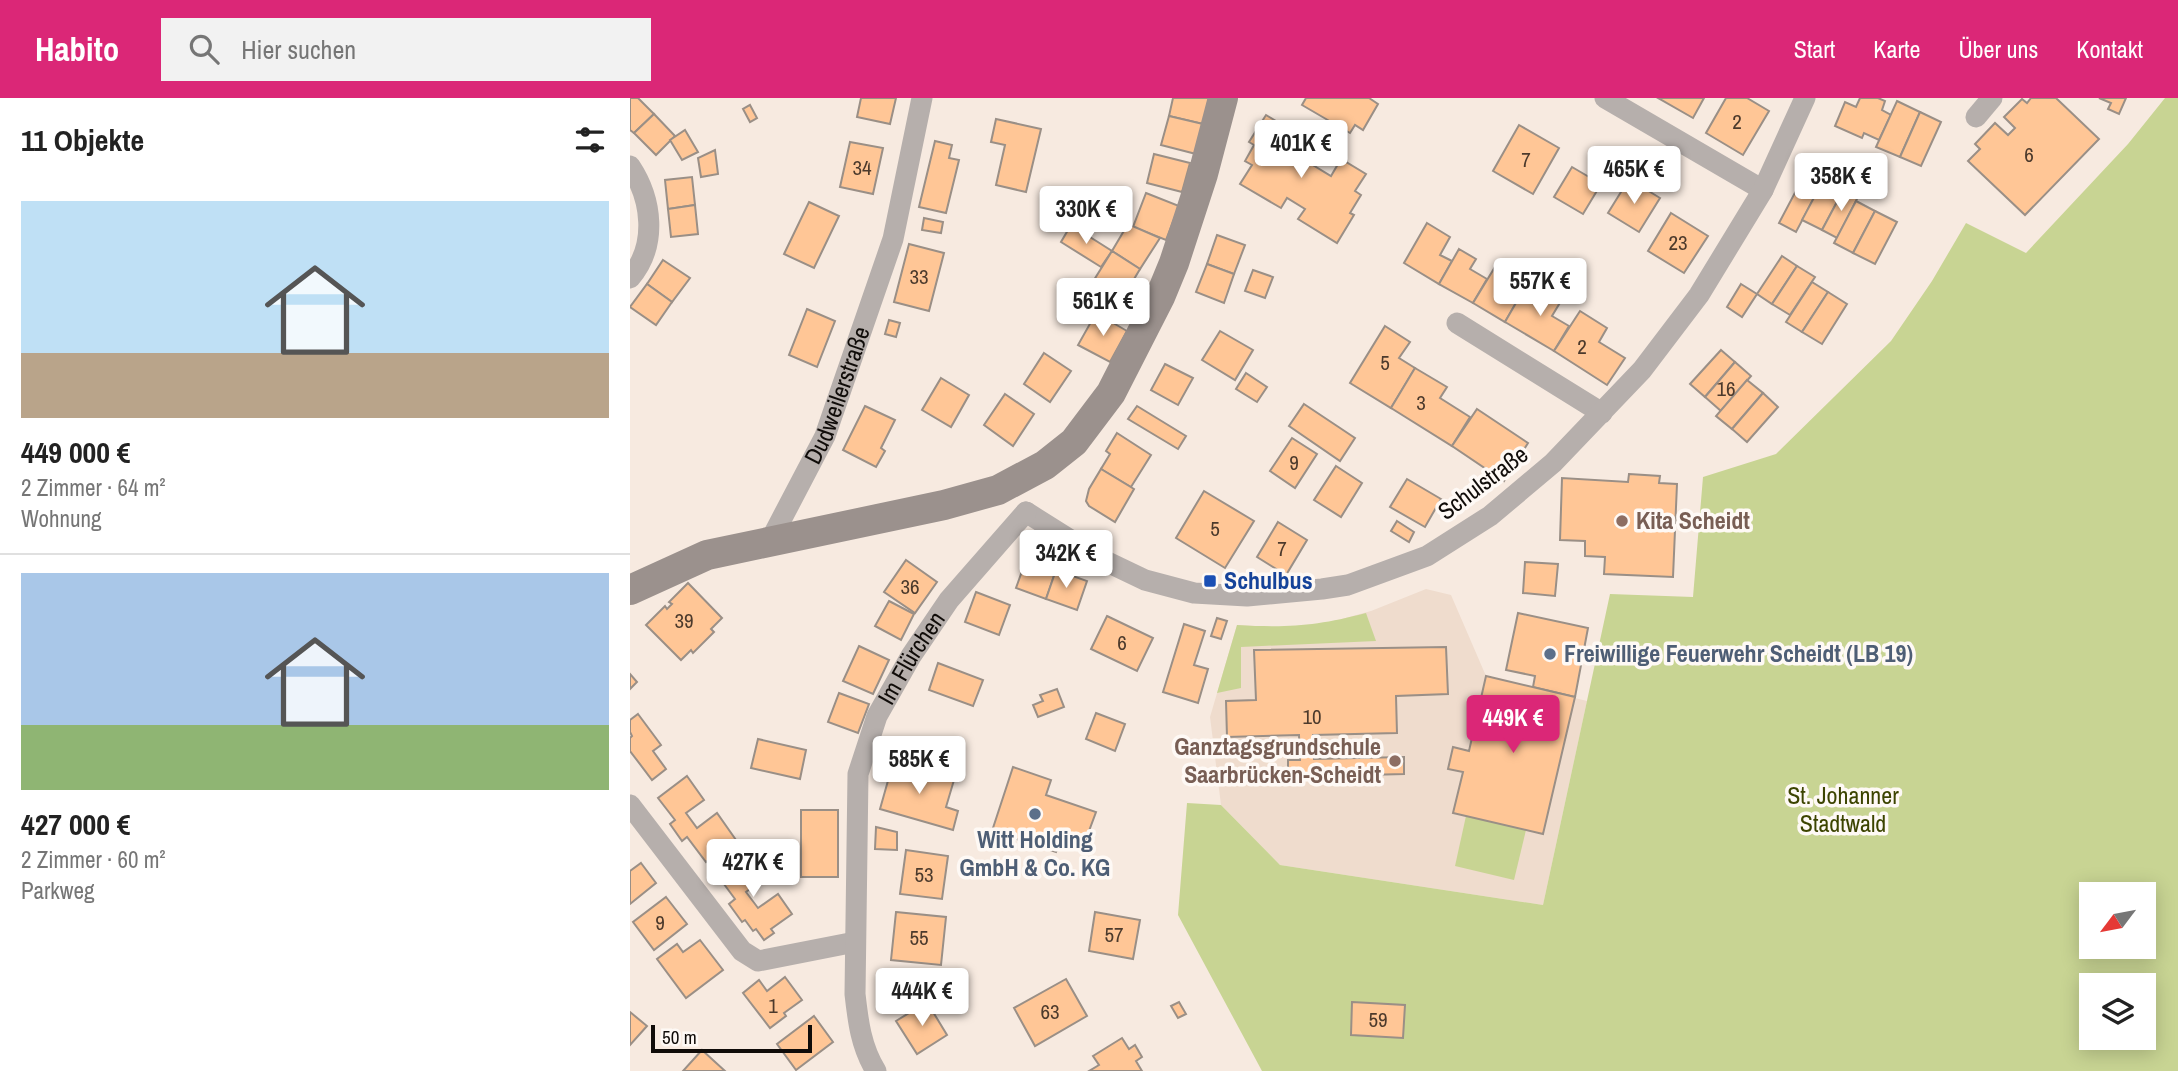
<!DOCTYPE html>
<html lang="de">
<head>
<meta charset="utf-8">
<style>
	body { margin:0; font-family:"Archivo Narrow",sans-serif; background:#f2f2f2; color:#222; height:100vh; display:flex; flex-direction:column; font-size:26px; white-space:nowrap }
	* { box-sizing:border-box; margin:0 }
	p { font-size:23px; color:#767676 }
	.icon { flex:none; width:38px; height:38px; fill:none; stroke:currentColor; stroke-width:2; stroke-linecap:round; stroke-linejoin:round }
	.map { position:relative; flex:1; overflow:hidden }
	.drawer { display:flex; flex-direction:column; background:#fff; width:630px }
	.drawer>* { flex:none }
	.needle { width:46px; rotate:238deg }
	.buttons { position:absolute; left:1449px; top:784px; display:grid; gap:14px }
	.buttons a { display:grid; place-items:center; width:77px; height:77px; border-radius:0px; background:#fff; box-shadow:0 4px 18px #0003; font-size:35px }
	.scale { position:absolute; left:21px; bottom:18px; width:161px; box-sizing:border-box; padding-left:7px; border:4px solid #100c09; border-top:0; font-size:19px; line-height:24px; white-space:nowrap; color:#100c09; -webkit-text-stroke:5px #fef9f5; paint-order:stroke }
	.price { position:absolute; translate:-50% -60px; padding:0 16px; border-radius:7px; background:#fff; color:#222; font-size:23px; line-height:46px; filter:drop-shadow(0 2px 4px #0008) }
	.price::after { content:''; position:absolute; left:50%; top:42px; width:21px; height:16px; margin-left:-10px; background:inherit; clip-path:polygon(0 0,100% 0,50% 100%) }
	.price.on { background:#db2777; color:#fff }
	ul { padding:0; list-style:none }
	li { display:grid; align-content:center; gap:14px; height:371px; padding:0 21px }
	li+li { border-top:2px solid #e0e0e0 }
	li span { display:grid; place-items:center; height:217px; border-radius:0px; color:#555 }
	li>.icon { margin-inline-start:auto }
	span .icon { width:126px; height:126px; fill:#fffc; stroke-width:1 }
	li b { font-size:30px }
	h2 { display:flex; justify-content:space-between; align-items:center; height:84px; padding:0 21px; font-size:30px }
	header { display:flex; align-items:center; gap:42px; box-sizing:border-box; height:98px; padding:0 35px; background:#db2777; color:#fff }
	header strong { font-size:33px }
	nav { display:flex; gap:38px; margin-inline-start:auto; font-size:24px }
	.search { width:490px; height:63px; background:#f2f2f2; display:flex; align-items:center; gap:18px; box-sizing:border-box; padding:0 24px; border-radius:0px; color:#767676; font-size:26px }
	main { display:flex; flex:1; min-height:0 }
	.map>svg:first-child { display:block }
	.built { fill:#efdccd }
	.green { fill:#c8d493; fill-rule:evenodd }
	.building { fill:#ffc696; stroke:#9a8f86; stroke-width:2 }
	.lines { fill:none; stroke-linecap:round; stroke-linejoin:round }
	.street { stroke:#b6afac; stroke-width:21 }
	.secondary { stroke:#9b918d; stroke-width:30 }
	.education-dot { fill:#8d6e63; stroke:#fef9f5; stroke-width:2.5 }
	.transit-dot { fill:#1a4fb4; stroke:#fef9f5; stroke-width:2.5 }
	.service-dot { fill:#5c6f8a; stroke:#fef9f5; stroke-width:2.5 }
	.labels { text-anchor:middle; stroke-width:7; stroke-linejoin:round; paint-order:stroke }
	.number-label { font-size:21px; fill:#4c3a2c }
	.street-label { font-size:24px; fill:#100c09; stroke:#fef9f5 }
	.education-label { font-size:24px; font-weight:bold; fill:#785e54; stroke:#fef9f5; text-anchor:start }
	.transit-label { font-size:24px; font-weight:bold; fill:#164399; stroke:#fef9f5; text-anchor:start }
	.service-label { font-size:24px; font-weight:bold; fill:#4e5e75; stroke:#fef9f5; text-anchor:start }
	.park-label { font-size:24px; fill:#3c4400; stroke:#fef9f5 }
</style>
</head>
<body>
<header>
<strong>Habito</strong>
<div class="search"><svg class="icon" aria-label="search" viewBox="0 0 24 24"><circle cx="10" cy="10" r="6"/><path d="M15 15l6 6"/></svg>Hier suchen</div>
<nav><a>Start</a><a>Karte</a><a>Über uns</a><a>Kontakt</a></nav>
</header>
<main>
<section class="drawer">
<h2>11 Objekte<svg class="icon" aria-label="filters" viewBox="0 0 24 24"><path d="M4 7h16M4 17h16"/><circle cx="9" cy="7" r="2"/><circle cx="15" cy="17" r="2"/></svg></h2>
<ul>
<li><span style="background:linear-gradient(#bfe0f5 70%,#b9a48a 0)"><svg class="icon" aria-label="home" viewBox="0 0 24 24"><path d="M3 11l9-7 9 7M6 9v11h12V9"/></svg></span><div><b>449 000 €</b><p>2 Zimmer · 64 m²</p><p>Wohnung</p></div></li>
<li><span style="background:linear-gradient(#a9c7e8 70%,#8fb573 0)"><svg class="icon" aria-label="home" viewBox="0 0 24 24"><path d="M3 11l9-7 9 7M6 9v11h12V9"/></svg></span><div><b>427 000 €</b><p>2 Zimmer · 60 m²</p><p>Parkweg</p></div></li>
</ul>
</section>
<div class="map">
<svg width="1548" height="973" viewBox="0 0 1548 973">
	<rect width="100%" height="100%" fill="#f7eae0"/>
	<path class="built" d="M796 491 821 497 856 578 957 603 913 807 650 767 591 707 580 619 607 527 657 530 697 525 741 513Z"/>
	<g class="green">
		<path d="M1535 0H1548V973H632L548 817 557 705 591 707 650 767 913 807 980 496 1063 499 1073 379 1146 356 1261 243 1302 183 1336 125 1396 155 1498 46ZM1461 796H1514V849H1461ZM1461 887H1514V940H1461Z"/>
		<path d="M736 515 746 543 611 549V590L587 595 607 527C658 530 687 528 736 515Z"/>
		<path d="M836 718 896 732 884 782 825 768Z"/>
	</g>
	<g class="building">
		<path d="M0 0H8L24 16 4 35 0 32Z"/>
		<path d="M231 0H266L260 26 227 19Z"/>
		<path d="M543 0H579L573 26 539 18Z"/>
		<path d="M676 0H739L748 6 733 32 725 27 720 35 672 7Z"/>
		<path d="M1028 0H1074L1063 20Z"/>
		<path d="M1096 0H1117L1139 13 1113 57 1076 35Z"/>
		<path d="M1230 0H1248L1255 3 1252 12 1261 17 1249 42 1234 35 1232 40 1205 28 1215 4 1226 9Z"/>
		<path d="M1401 0H1426L1469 41 1395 117 1338 63 1350 51 1345 46 1365 25 1378 37 1385 30 1374 19 1392 1 1397 5Z"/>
		<path d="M1469 0H1496L1489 16 1478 11 1481 5Z"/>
		<path d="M1267 3 1290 14 1270 59 1246 49Z"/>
		<path d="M120 7 127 20 120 24 113 11Z"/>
		<path d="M1290 14 1311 24 1291 68 1270 59Z"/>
		<path d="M24 16 45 38 26 57 4 35Z"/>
		<path d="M636 17 677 42 668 58 701 78 711 61 736 76 725 93 731 97 720 115 724 117 707 145 668 121 675 111 657 100 651 110 610 86 622 67 615 63 624 47 619 44Z"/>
		<path d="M539 18 573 26 566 56 531 47Z"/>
		<path d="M366 21 411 31 396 94 366 87 375 47 361 44Z"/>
		<path d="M889 27 929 50 903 96 863 73Z"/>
		<path d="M55 32 68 54 52 62 40 42Z"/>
		<path d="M305 43 322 47 319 60 329 62 316 115 289 109Z"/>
		<path d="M220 44 253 50 243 96 210 89Z"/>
		<path d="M85 52 88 76 71 79 68 60Z"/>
		<path d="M524 56 560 65 552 94 517 85Z"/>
		<path d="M942 69 971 86 953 116 924 99Z"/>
		<path d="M1178 70 1195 79 1166 134 1149 125Z"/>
		<path d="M62 79 65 107 38 111 35 82Z"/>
		<path d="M1195 79 1215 89 1192 132 1172 122Z"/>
		<path d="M999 81 1030 100 1009 134 978 115Z"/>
		<path d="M1215 89 1229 97 1207 140 1192 132Z"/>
		<path d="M516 95 549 108 536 142 503 129Z"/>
		<path d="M1226 103 1245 113 1223 155 1204 145Z"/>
		<path d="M179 104 209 118 184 170 154 156Z"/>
		<path d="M65 107 68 136 41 139 38 111Z"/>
		<path d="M1245 113 1267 124 1245 166 1223 155Z"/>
		<path d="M1041 115 1078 138 1054 175 1018 153Z"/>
		<path d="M294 120 313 124 311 135 292 132Z"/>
		<path d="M797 125 820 139 810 157 822 163 809 186 774 165Z"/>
		<path d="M498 126 530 140 510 171 482 153Z"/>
		<path d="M441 127 482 153 471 169 431 144Z"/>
		<path d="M587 137 615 147 604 176 577 166Z"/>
		<path d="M279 146 314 155 299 213 264 204Z"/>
		<path d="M829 151 846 161 840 171 857 181 843 205 809 186Z"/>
		<path d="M482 153 510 171 488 208 459 190Z"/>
		<path d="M1152 158 1167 168 1142 206 1127 196Z"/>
		<path d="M33 162 60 180 42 204 17 186Z"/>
		<path d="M577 166 604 176 594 205 566 194Z"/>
		<path d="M1167 168 1185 179 1160 217 1142 206Z"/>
		<path d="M865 169 879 178 873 187 890 198 875 224 843 205Z"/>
		<path d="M623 172 643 179 635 200 615 193Z"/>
		<path d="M1182 184 1198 194 1172 234 1156 224Z"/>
		<path d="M17 186 42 204 26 227 0 209Z"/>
		<path d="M1111 186 1127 196 1112 219 1097 209Z"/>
		<path d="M915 187 934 198 922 218 939 228 924 253 875 224 890 198 904 206Z"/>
		<path d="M1198 194 1217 206 1192 246 1172 234Z"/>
		<path d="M177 211 205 223 187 269 159 257Z"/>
		<path d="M950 213 977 230 969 244 995 260 977 287 924 253Z"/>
		<path d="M466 215 497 233 480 264 448 247Z"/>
		<path d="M259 222 270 225 266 239 255 236Z"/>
		<path d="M755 228 780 244 769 260 785 270 761 310 720 285Z"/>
		<path d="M590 233 623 252 605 282 572 262Z"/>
		<path d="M1091 252 1105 264 1075 299 1060 286Z"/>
		<path d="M414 255 441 273 420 304 394 286Z"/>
		<path d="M1105 264 1121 278 1091 313 1075 299Z"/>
		<path d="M535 266 563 280 548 307 521 292Z"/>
		<path d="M785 270 817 289 810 300 840 319 822 348 761 310Z"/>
		<path d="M616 275 637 289 627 304 606 291Z"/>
		<path d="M311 280 339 297 321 329 292 312Z"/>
		<path d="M1117 282 1133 295 1102 331 1086 318Z"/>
		<path d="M1133 295 1148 309 1117 344 1102 331Z"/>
		<path d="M375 296 404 316 383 348 354 327Z"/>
		<path d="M674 306 725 340 710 363 659 328Z"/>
		<path d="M235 308 265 322 251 350 255 353 246 369 213 352Z"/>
		<path d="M507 308 556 338 548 351 498 321Z"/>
		<path d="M847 311 898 345 874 383 822 348Z"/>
		<path d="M487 335 521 357 501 389 471 371 480 356 476 353Z"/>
		<path d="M662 340 687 356 665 390 640 373Z"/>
		<path d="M706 368 732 385 711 419 684 402Z"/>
		<path d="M471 371 504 391 485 424 459 408 456 403 459 391Z"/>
		<path d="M999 376 1030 378 1029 385 1047 386 1043 479 974 476 975 459 955 458V443L930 442 932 380 998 384Z"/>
		<path d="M777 381 811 401 795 429 760 409Z"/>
		<path d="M574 393 624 423 595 470 546 440Z"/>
		<path d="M767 423 784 434 779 444 761 433Z"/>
		<path d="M648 424 677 442 656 477 627 459Z"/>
		<path d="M276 462 307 484 285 515 254 494Z"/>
		<path d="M396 462 426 472 416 501 386 490Z"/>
		<path d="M895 464 928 466 925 498 893 495Z"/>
		<path d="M426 472 457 483 447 512 416 501Z"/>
		<path d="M58 485 92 520 81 531 84 534 63 555 61 552 51 562 16 527 35 508 37 511 42 506 39 504Z"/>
		<path d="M346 494 380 507 369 537 335 524Z"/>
		<path d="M259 503 284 516 271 542 245 528Z"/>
		<path d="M888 515 958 530 945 599 903 589 905 578 876 572Z"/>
		<path d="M477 518 523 540 507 573 461 551Z"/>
		<path d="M587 520 597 523 591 541 581 538Z"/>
		<path d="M554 526 575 533 564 567 578 571 568 605 533 594Z"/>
		<path d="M229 548 259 562 243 596 213 583Z"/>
		<path d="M816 549 818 596 766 598 767 635 683 637 684 661 774 659V676L658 679V662H670L669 637 597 639 596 603 626 602 624 552Z"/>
		<path d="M308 565 353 582 343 608 299 592Z"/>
		<path d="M0 576 7 584 0 591Z"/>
		<path d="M856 578 945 599 913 736 823 715 833 674 818 671 823 649 839 653Z"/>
		<path d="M427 591 434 609 408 619 403 607 413 603 410 597Z"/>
		<path d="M209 595 239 606 228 635 198 624Z"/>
		<path d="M466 615 495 626 485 653 456 641Z"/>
		<path d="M8 616 31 647 23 653 36 671 22 682 0 653V640L2 638 0 634V622Z"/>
		<path d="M128 641 176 652 170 681 121 670Z"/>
		<path d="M263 665 324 682 316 709 328 713 323 732 250 711Z"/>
		<path d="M383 669 421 682 416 697 466 714 456 741 433 733 426 754 362 733Z"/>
		<path d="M57 678 74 702 56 715 67 730 87 715 106 742 76 764 57 739 52 743 40 726 45 722 28 700Z"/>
		<rect x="171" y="712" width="37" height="67"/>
		<path d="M246 729 267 734V752L245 751Z"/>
		<path d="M276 752 318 758 312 801 270 796Z"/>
		<path d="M121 758 136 779 116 794 128 810 148 796 162 816 141 831 144 835 134 842 126 831 123 833 115 822 112 824 99 806 105 801 88 778 98 771 100 774Z"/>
		<path d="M11 765 26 785 0 806V773Z"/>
		<path d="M36 799 57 826 24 852 3 824Z"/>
		<path d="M266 814 316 819 311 867 261 862Z"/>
		<path d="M465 814 510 822 503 861 459 853Z"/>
		<path d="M70 842 93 872 56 900 27 861 47 846 53 854Z"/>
		<path d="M155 879 172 902 154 915 156 918 140 930 113 895 129 882 137 893Z"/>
		<path d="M436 881 457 918 405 948 384 910Z"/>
		<path d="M297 904 317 937 287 956 266 923Z"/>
		<path d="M549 904 556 916 548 920 541 908Z"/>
		<path d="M722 904 775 907 773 940 721 937Z"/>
		<path d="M0 914 17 928 0 947Z"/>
		<path d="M184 918 203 944 166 972 147 946Z"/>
		<path d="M492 940 499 951 505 947 512 959 506 963 512 973H459L469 967 463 958Z"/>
		<path d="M72 952 95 973H53Z"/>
	</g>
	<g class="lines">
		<g class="street">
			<path d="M975 0 1133 92"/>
			<path d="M1346 19 1362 0"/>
			<path d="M0 68C22 101 28 147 0 180"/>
			<path d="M827 225 972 315"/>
			<path d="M396 414 469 460 515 482 564 495 617 498 692 491 718 487 797 458 860 418 923 365 1012 272 1069 197 1133 92 1175 0"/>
			<path id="s1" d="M140 443 195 338 263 141 292 0"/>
			<path d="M0 707 112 853 128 863 225 844"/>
			<path id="s2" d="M246 973C231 949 228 923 225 896L228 676 247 618 281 558 319 502 396 414"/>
		</g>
		<path class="secondary" d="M0 492 77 457 314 407 368 392 415 367 444 344 481 295 530 199 544 165 573 76 593 0"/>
	</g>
	<g class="education-dot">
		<circle cx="992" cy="423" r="7"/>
		<circle cx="765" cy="663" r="7"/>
	</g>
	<rect class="transit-dot" x="573" y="476" width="14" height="14" rx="3.5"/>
	<g class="service-dot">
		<circle cx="920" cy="556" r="7"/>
		<circle cx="405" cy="716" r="7"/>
	</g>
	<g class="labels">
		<g class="number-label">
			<text x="1107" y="31">2</text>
			<text x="1399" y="64">6</text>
			<text x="896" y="69">7</text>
			<text x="232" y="77">34</text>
			<text x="1048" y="152">23</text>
			<text x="289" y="186">33</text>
			<text x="952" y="256">2</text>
			<text x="755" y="272">5</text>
			<text x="1096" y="298">16</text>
			<text x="791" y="312">3</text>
			<text x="664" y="372">9</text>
			<text x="585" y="438">5</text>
			<text x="652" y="458">7</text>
			<text x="280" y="496">36</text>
			<text x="54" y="530">39</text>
			<text x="492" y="552">6</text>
			<text x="682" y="626">10</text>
			<text x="294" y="784">53</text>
			<text x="30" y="832">9</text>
			<text x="484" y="844">57</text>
			<text x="289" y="847">55</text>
			<text x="143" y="915">1</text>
			<text x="420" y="921">63</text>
			<text x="748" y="929">59</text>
		</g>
		<g class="street-label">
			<text dy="8" stroke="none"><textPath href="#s1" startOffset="161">Dudweilerstraße</textPath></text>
			<text transform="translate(853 385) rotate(-37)" y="8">Schulstraße</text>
			<text dy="8" stroke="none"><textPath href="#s2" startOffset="429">Im Flürchen</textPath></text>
		</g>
		<g class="education-label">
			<text x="1006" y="431">Kita Scheidt</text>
			<text x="751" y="657" text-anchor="end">Ganztagsgrundschule<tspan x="751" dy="28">Saarbrücken-Scheidt</tspan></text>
		</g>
		<g class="transit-label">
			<text x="594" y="491">Schulbus</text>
		</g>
		<g class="service-label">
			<text x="934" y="564">Freiwillige Feuerwehr Scheidt (LB 19)</text>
			<text x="405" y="750" text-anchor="middle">Witt Holding<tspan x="405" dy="28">GmbH &amp; Co. KG</tspan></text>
		</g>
		<g class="park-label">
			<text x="1213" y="706">St. Johanner<tspan x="1213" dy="28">Stadtwald</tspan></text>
		</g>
	</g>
</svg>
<div class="buttons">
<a><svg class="needle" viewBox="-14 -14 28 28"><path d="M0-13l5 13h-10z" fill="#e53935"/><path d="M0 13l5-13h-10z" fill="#767676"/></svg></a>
<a><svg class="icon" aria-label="layers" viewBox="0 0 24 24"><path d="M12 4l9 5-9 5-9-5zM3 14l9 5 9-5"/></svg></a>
</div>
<div class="scale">50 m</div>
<b class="price" style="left:671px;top:82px">401K €</b>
<b class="price" style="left:1004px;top:108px">465K €</b>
<b class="price" style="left:1211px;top:115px">358K €</b>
<b class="price" style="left:456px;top:148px">330K €</b>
<b class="price" style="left:910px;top:220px">557K €</b>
<b class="price" style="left:473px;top:240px">561K €</b>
<b class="price" style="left:436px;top:492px">342K €</b>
<b class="price on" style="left:883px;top:657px">449K €</b>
<b class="price" style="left:289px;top:698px">585K €</b>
<b class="price" style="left:123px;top:801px">427K €</b>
<b class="price" style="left:292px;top:930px">444K €</b>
</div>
</main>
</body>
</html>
